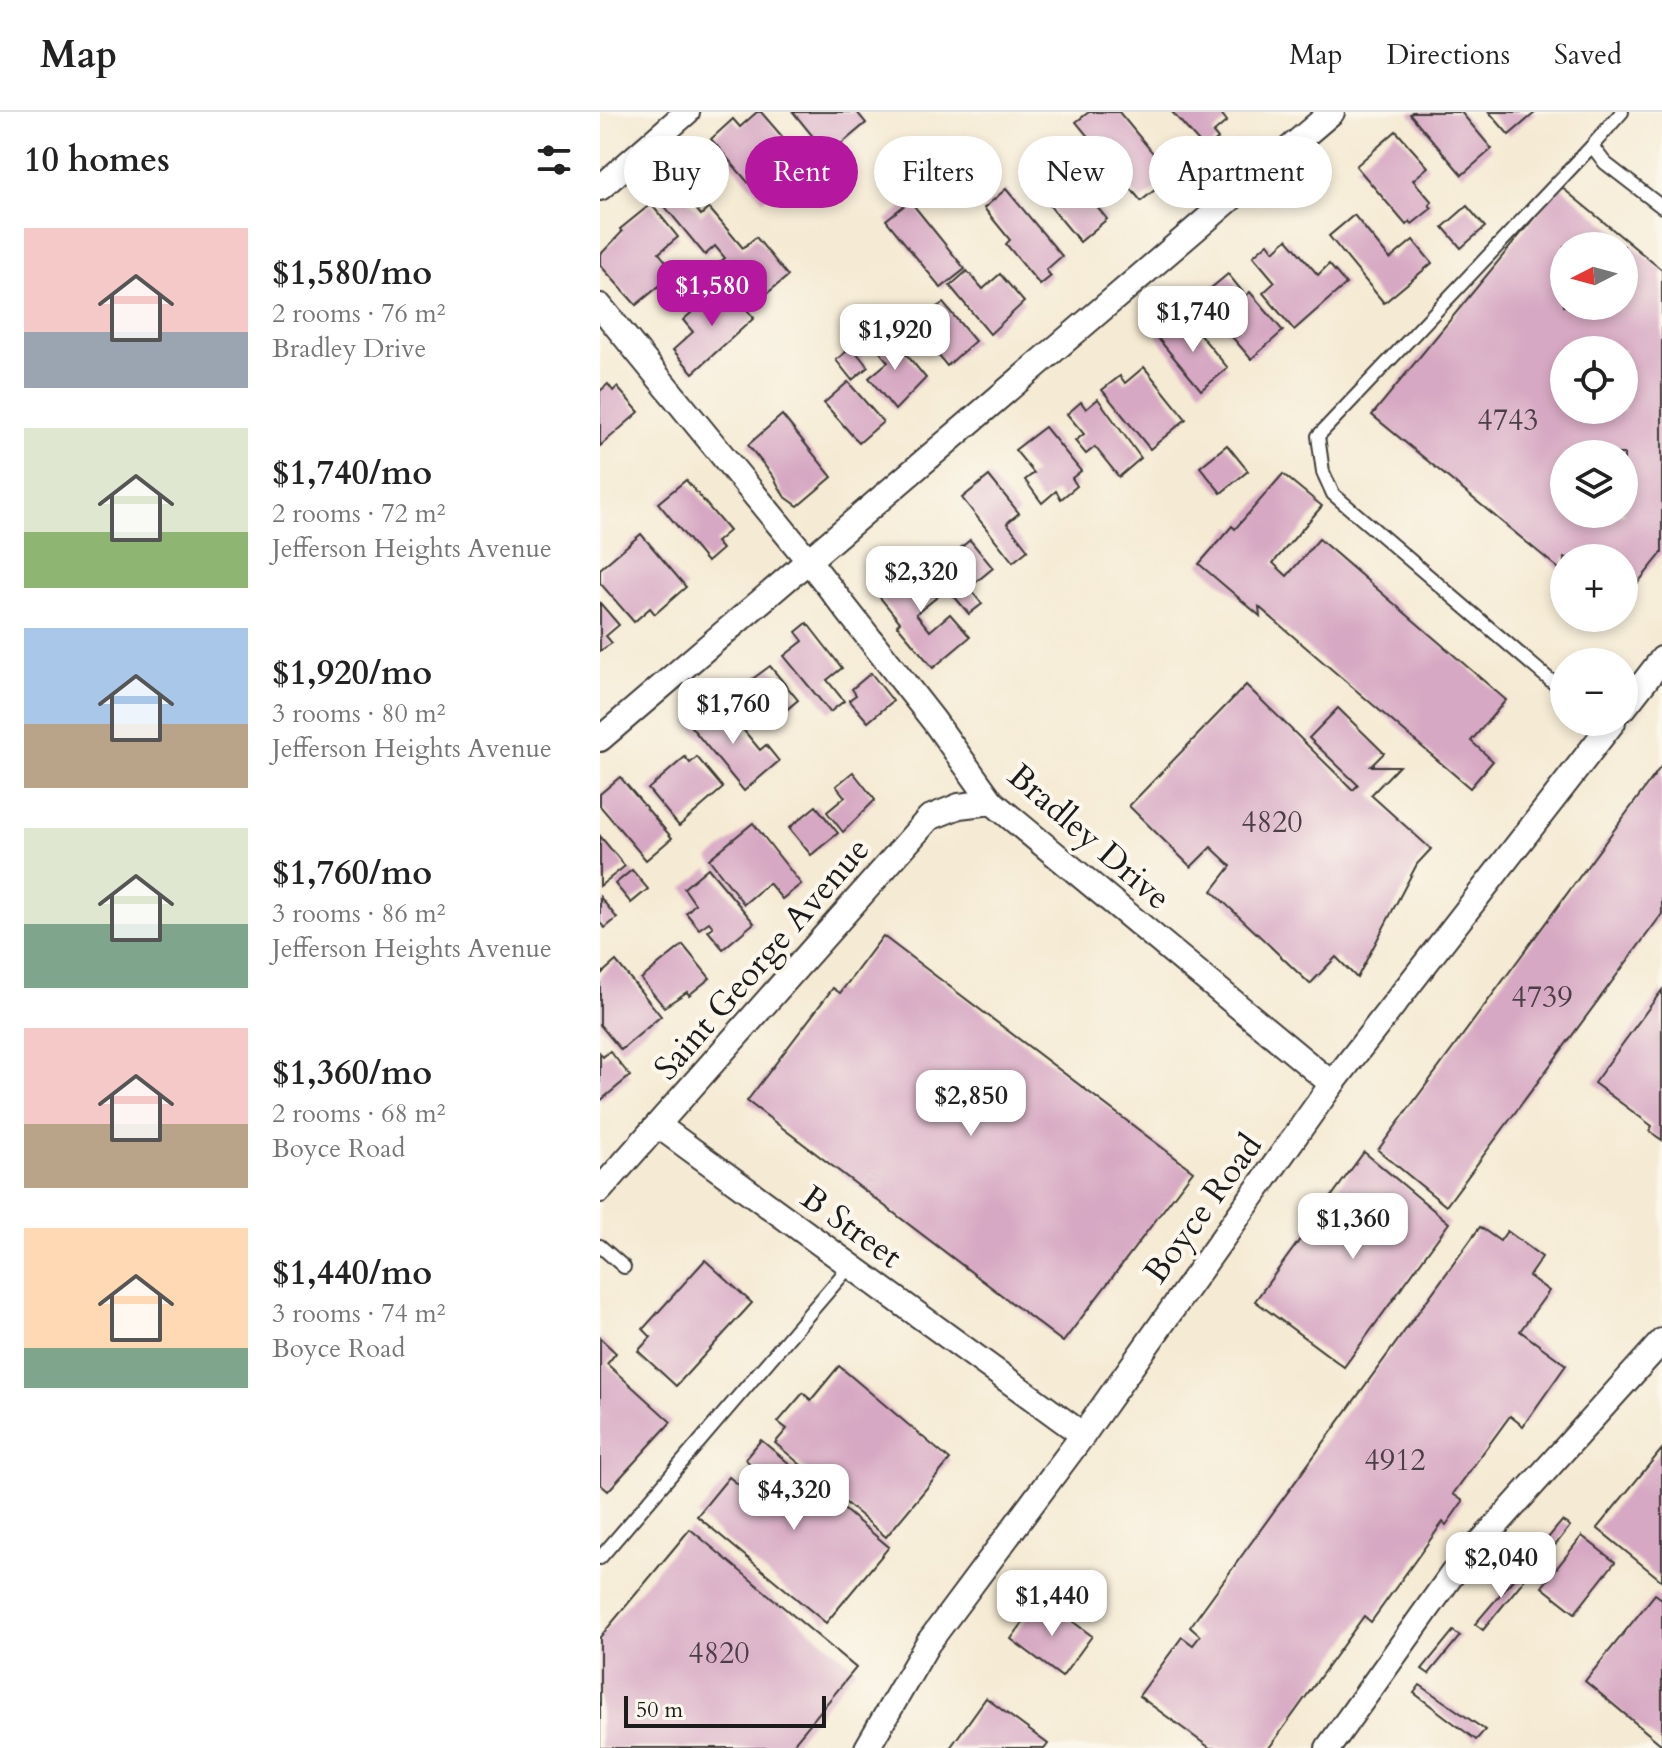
<!DOCTYPE html>
<html lang="en">
<head>
<meta charset="utf-8">
<style>
	body { margin:0; font-family:Cardo,serif; background:#f6f6f6; color:#222; height:100vh; display:flex; flex-direction:column; font-size:30px; white-space:nowrap }
	* { box-sizing:border-box; margin:0 }
	p { font-size:26px; color:#767676 }
	.icon { flex:none; width:44px; height:44px; fill:none; stroke:currentColor; stroke-width:2; stroke-linecap:round; stroke-linejoin:round }
	.map { position:relative; flex:1; overflow:hidden }
	.details { display:flex; flex-direction:column; background:#fff; width:600px }
	.details>* { flex:none }
	.top-card { position:absolute; left:24px; top:24px; width:760px; height:72px; display:flex; gap:16px }
	.needle { width:52px; rotate:264deg }
	.fabs { position:absolute; left:950px; top:120px; display:grid; gap:16px }
	.fabs a { display:grid; place-items:center; width:88px; height:88px; border-radius:50%; background:#fff; box-shadow:0 4px 12px #0003; font-size:40px }
	.scale { position:absolute; left:24px; bottom:20px; width:202px; box-sizing:border-box; padding-left:8px; border:4px solid #1c1c1c; border-top:0; font-size:22px; line-height:28px; white-space:nowrap; color:#1c1c1c; -webkit-text-stroke:6px #fbf7ec; paint-order:stroke }
	.price { position:absolute; translate:-50% -68px; padding:0 18px; border-radius:16px; background:#fff; color:#222; font-size:26px; line-height:52px; filter:drop-shadow(0 2px 4px #0008) }
	.price::after { content:''; position:absolute; left:50%; top:48px; width:24px; height:18px; margin-left:-12px; background:inherit; clip-path:polygon(0 0,100% 0,50% 100%) }
	.price.active { background:#b5179e; color:#fff }
	ul { padding:0; list-style:none }
	li { display:flex; align-items:center; gap:24px; height:200px; padding:0 24px }
	li span { display:grid; place-items:center; flex:none; width:224px; height:160px; border-radius:0px; color:#555 }
	li>.icon { margin-inline-start:auto }
	span .icon { width:96px; height:96px; fill:#fffc; stroke-width:1 }
	li b { font-size:34px }
	h2 { display:flex; justify-content:space-between; align-items:center; height:96px; padding:0 24px; font-size:34px }
	.tag { padding:0 28px; border-radius:36px; background:#fff; box-shadow:0 4px 12px #0003; font-size:28px; line-height:72px }
	.tag.active { background:#b5179e; color:#fff }
	header { display:flex; align-items:center; gap:48px; box-sizing:border-box; height:112px; padding:0 40px; background:#fff; border-bottom:2px solid #e0e0e0 }
	header strong { font-size:38px }
	nav { display:flex; gap:44px; margin-inline-start:auto; font-size:28px }
	main { display:flex; flex:1; min-height:0 }
	.map>svg:first-child { display:block }
	.building { fill:#d7a8c3; fill-rule:evenodd }
	.lines { fill:none; stroke-linecap:round; stroke-linejoin:round }
	.service-casing { stroke:#3d3b37; stroke-width:16 }
	.minor-casing { stroke:#3d3b37; stroke-width:28 }
	.service { stroke:#fff; stroke-width:12 }
	.minor { stroke:#fff; stroke-width:24 }
	.labels { text-anchor:middle; stroke-width:8; stroke-linejoin:round; paint-order:stroke }
	.number-label { font-size:30px; fill:#4b3f46 }
	.street-label { font-size:34px; fill:#1c1c1c; stroke:#fbf7ec }
</style>
</head>
<body>
<header>
<strong>Map</strong>
<nav><a>Map</a><a>Directions</a><a>Saved</a></nav>
</header>
<main>
<section class="details">
<h2>10 homes<svg class="icon" aria-label="filters" viewBox="0 0 24 24"><path d="M4 7h16M4 17h16"/><circle cx="9" cy="7" r="2"/><circle cx="15" cy="17" r="2"/></svg></h2>
<ul>
<li><span style="background:linear-gradient(#f6c9c9 65%,#9aa5b1 0)"><svg class="icon" aria-label="home" viewBox="0 0 24 24"><path d="M3 11l9-7 9 7M6 9v11h12V9"/></svg></span><div><b>$1,580/mo</b><p>2 rooms · 76 m²</p><p>Bradley Drive</p></div></li>
<li><span style="background:linear-gradient(#dfe7d0 65%,#8fb573 0)"><svg class="icon" aria-label="home" viewBox="0 0 24 24"><path d="M3 11l9-7 9 7M6 9v11h12V9"/></svg></span><div><b>$1,740/mo</b><p>2 rooms · 72 m²</p><p>Jefferson Heights Avenue</p></div></li>
<li><span style="background:linear-gradient(#a9c7e8 60%,#b9a48a 0)"><svg class="icon" aria-label="home" viewBox="0 0 24 24"><path d="M3 11l9-7 9 7M6 9v11h12V9"/></svg></span><div><b>$1,920/mo</b><p>3 rooms · 80 m²</p><p>Jefferson Heights Avenue</p></div></li>
<li><span style="background:linear-gradient(#dfe7d0 60%,#7fa58c 0)"><svg class="icon" aria-label="home" viewBox="0 0 24 24"><path d="M3 11l9-7 9 7M6 9v11h12V9"/></svg></span><div><b>$1,760/mo</b><p>3 rooms · 86 m²</p><p>Jefferson Heights Avenue</p></div></li>
<li><span style="background:linear-gradient(#f6c9c9 60%,#b9a48a 0)"><svg class="icon" aria-label="home" viewBox="0 0 24 24"><path d="M3 11l9-7 9 7M6 9v11h12V9"/></svg></span><div><b>$1,360/mo</b><p>2 rooms · 68 m²</p><p>Boyce Road</p></div></li>
<li><span style="background:linear-gradient(#ffd9b3 75%,#7fa58c 0)"><svg class="icon" aria-label="home" viewBox="0 0 24 24"><path d="M3 11l9-7 9 7M6 9v11h12V9"/></svg></span><div><b>$1,440/mo</b><p>3 rooms · 74 m²</p><p>Boyce Road</p></div></li>
</ul>
</section>
<div class="map">
<svg width="1062" height="1636" viewBox="0 0 1062 1636">
	<rect width="100%" height="100%" fill="#fbf7ec"/>
	<filter id="ink" filterUnits="userSpaceOnUse"><feTurbulence type="fractalNoise" baseFrequency=".0125" numOctaves="2"/><feDisplacementMap in="SourceGraphic" scale="16" xChannelSelector="R" yChannelSelector="G"/><feConvolveMatrix kernelMatrix="1 2 1 2 8 2 1 2 1" color-interpolation-filters="sRGB"/></filter>
	<filter id="wash" filterUnits="userSpaceOnUse"><feTurbulence type="fractalNoise" baseFrequency=".006" numOctaves="4" result="noise"/><feDisplacementMap in="SourceGraphic" scale="32" xChannelSelector="R" yChannelSelector="G"/><feGaussianBlur stdDeviation="1.8" result="paint"/><feColorMatrix in="noise" values="0 0 0 0 0 0 0 0 0 0 0 0 0 0 0 0 0 1.4 0 .05"/><feComposite in="paint" operator="in"/></filter>
	<g filter="url(#wash)">
		<rect width="100%" height="100%" fill="#f5ead3"/>
		<g id="blocks">
			<g class="building">
				<path d="M157 0H161L205 51 163 88 111 27 133 7 140 15Z"/>
				<path d="M193 0H257L266 11 228 43Z"/>
				<path d="M489 0H519L572 64 541 89 476 10Z"/>
				<path d="M572 0H620L627 9 613 21 618 27 606 38Z"/>
				<path d="M812 0H861L892 37 862 63 810 2Z"/>
				<path d="M889 0H936L909 23Z"/>
				<path d="M796 19 828 55 813 68 832 90 829 93 832 96 812 112 810 109 806 113 756 54Z"/>
				<path d="M353 42 372 64 345 88 326 67Z"/>
				<path d="M69 65 101 103 109 96 143 136 156 125 188 164 153 193 119 151 125 146 115 134 105 143 52 79Z"/>
				<path d="M479 72 507 107 480 130 445 88 459 75 466 83Z"/>
				<path d="M960 74 1062 158V441L1024 488V446H964V461L772 303ZM964 134H1024V194H964ZM964 238H1024V298H964ZM964 342H1024V402H964Z"/>
				<path d="M406 77 462 144 446 158 451 164 440 173 406 132 410 128 384 96Z"/>
				<path d="M310 89 365 157 341 176 286 108Z"/>
				<path d="M51 92 78 125 59 141 75 161 36 193 0 153V143L22 120 20 117Z"/>
				<path d="M867 94 885 115 861 136 843 115Z"/>
				<path d="M754 103 790 147 813 128 832 151 784 191 729 124Z"/>
				<path d="M687 127 718 163 729 152 746 172 694 218 663 181 675 170 653 144 668 131 674 139Z"/>
				<path d="M367 159 383 177 400 162 424 190 390 222 350 174Z"/>
				<path d="M628 162 646 184 650 180 683 219 651 247 599 186Z"/>
				<path d="M124 172 154 206 93 261 73 238 93 220 83 208Z"/>
				<path d="M343 191 375 229 347 254 313 212 310 215 313 219 304 226 289 207 302 197 313 210Z"/>
				<path d="M588 208 628 256 601 278 556 224 570 212 575 218Z"/>
				<path d="M285 217 326 266 295 298 269 266 288 250 271 229Z"/>
				<path d="M252 235 268 255 252 268 236 248Z"/>
				<path d="M544 255 586 307 550 337 502 278 520 264 525 271Z"/>
				<path d="M248 270 283 310 259 331 224 291Z"/>
				<path d="M8 272 13 279 17 275 39 300 0 334V279Z"/>
				<path d="M498 287 541 346 519 365 495 335 486 342 475 329 484 322 467 302 481 290 486 297Z"/>
				<path d="M182 303 232 365 198 394 184 384 173 364 148 333Z"/>
				<path d="M445 315 481 359 472 366 477 374 461 387 456 379 442 391 425 368 434 361 415 338Z"/>
				<path d="M627 333 648 359 621 381 600 355Z"/>
				<path d="M683 362 722 394 673 451 687 464 719 427 906 588 871 629 893 649 870 676 659 495 660 504 599 452 632 414 635 417Z"/>
				<path d="M389 364 419 401 407 411 428 438 413 450 362 386Z"/>
				<path d="M86 368 129 419 116 430 122 437 107 450 58 391Z"/>
				<path d="M41 422 86 475 55 502 50 496 34 510 0 471V457Z"/>
				<path d="M370 428 393 456 369 476 382 492 369 502 333 459Z"/>
				<path d="M312 447 341 482 316 502 330 519 350 502 370 525 333 556 297 513 300 510 277 482 290 472 287 468Z"/>
				<path d="M0 491 19 513 6 524 12 531 0 539Z"/>
				<path d="M207 511 242 556 227 568 244 589 230 600 184 544 203 529 196 520Z"/>
				<path d="M170 554 198 588 172 610 143 574Z"/>
				<path d="M271 561 293 589 268 610 249 588 256 583 252 577Z"/>
				<path d="M646 573 753 678 758 673 709 626 738 596 784 641 771 654H799L771 683 831 737 817 752 757 866 736 845 710 872 612 779 631 754 611 735 591 755 529 694Z"/>
				<path d="M122 592 160 638 166 633 179 649 144 679 87 610 103 596 109 603Z"/>
				<path d="M85 645 90 651 97 645 123 676 79 714 48 677Z"/>
				<path d="M1062 653V802L846 1094 778 1038Z"/>
				<path d="M253 660 275 688 243 720 227 700 245 685 236 674Z"/>
				<path d="M20 665 72 726 46 748 0 694V682Z"/>
				<path d="M216 694 238 721 211 743 189 716Z"/>
				<path d="M153 711 201 772 182 787 169 771 144 792 109 747Z"/>
				<path d="M0 724 25 754 0 774Z"/>
				<path d="M108 756 154 811 123 837 108 819 113 815 109 810 99 817 86 801 95 792 84 776Z"/>
				<path d="M32 758 48 777 31 791 15 772Z"/>
				<path d="M0 785 17 806 5 816 0 811Z"/>
				<path d="M283 824 593 1059 463 1230 147 989 233 876 240 881Z"/>
				<path d="M83 833 110 866 89 883 87 880 64 895 41 867Z"/>
				<path d="M16 849 61 904 21 938 0 913V863Z"/>
				<path d="M1062 878V1028L1049 1019 1052 1014 994 971Z"/>
				<path d="M10 939 30 964 0 989V941L3 945Z"/>
				<path d="M764 1040 849 1111 744 1255 655 1189Z"/>
				<path d="M880 1115 900 1129 907 1119 942 1145 929 1164 949 1179 920 1219 966 1253 923 1314 910 1304 853 1382 863 1389 846 1413 843 1410 771 1510 764 1504 669 1636H610L539 1584 582 1525 593 1533 600 1524 590 1515Z"/>
				<path d="M105 1148 152 1191 76 1274 38 1239 51 1225 43 1217Z"/>
				<path d="M0 1226 16 1241 7 1252 71 1310 8 1379 0 1372Z"/>
				<path d="M239 1254 350 1348 286 1425 175 1331 187 1317 178 1310 203 1281 211 1288Z"/>
				<path d="M161 1328 289 1435 226 1511 97 1404 129 1365 139 1373 154 1355 145 1347Z"/>
				<path d="M1062 1337V1469L997 1416Z"/>
				<path d="M962 1409 970 1414 933 1462 924 1455Z"/>
				<path d="M90 1417 256 1556 190 1636H0V1525Z"/>
				<path d="M982 1424 1015 1450 975 1501 942 1475Z"/>
				<path d="M921 1458 928 1463 883 1518 875 1512Z"/>
				<path d="M1055 1482 1062 1487V1633L985 1569Z"/>
				<path d="M441 1486 492 1524 462 1565 411 1527Z"/>
				<path d="M853 1519 860 1524 829 1562 822 1557Z"/>
				<path d="M820 1573 885 1618 876 1628 814 1581Z"/>
				<path d="M386 1586 448 1632 445 1636H350Z"/>
			</g>
		</g>
	</g>
	<g filter="url(#ink)">
		<use href="#blocks" fill-opacity="0" stroke="#3d3b37" stroke-width="2"/>
		<g class="lines">
			<g class="service-casing">
				<g id="service">
					<path d="M1022 0 992 34 1005 51 1062 95"/>
					<path d="M964 580 733 382 723 360 718 324 992 34"/>
					<path d="M0 1134 24 1155"/>
					<path d="M0 1446 249 1155"/>
				</g>
			</g>
			<g class="minor-casing">
				<g id="minor">
					<path d="M0 76 87 0"/>
					<path d="M0 194 208 448 334 609 392 690 732 972"/>
					<path d="M1024 596 1062 547"/>
					<path d="M0 627 732 0"/>
					<path d="M59 1014 483 1323"/>
					<path d="M0 1078 329 706 359 694 392 690"/>
					<path d="M267 1636 328 1531 483 1323 732 972 1013 610"/>
					<path d="M728 1636 853 1461 1062 1229"/>
				</g>
			</g>
			<use href="#service" class="service"/>
			<use href="#minor" class="minor"/>
		</g>
	</g>
	<g class="labels">
		<g class="number-label">
			<text x="908" y="318">4743</text>
			<text x="672" y="720">4820</text>
			<text x="942" y="895">4739</text>
			<text x="795" y="1358">4912</text>
			<text x="119" y="1551">4820</text>
		</g>
		<g class="street-label">
			<text transform="translate(490 724) rotate(41)" y="12">Bradley Drive</text>
			<text transform="translate(161 846) rotate(-49)" y="12">Saint George Avenue</text>
			<text transform="translate(602 1096) rotate(-54)" y="12">Boyce Road</text>
			<text transform="translate(252 1114) rotate(36)" y="12">B Street</text>
		</g>
	</g>
</svg>
<div class="fabs">
<a><svg class="needle" viewBox="-14 -14 28 28"><path d="M0-13l5 13h-10z" fill="#e53935"/><path d="M0 13l5-13h-10z" fill="#767676"/></svg></a>
<a><svg class="icon" aria-label="locate" viewBox="0 0 24 24"><circle cx="12" cy="12" r="6"/><path d="M12 2v4M12 18v4M2 12h4M18 12h4"/></svg></a>
<a><svg class="icon" aria-label="layers" viewBox="0 0 24 24"><path d="M12 4l9 5-9 5-9-5zM3 14l9 5 9-5"/></svg></a>
<a>+</a>
<a>−</a>
</div>
<div class="scale">50 m</div>
<b class="price active" style="left:112px;top:216px">$1,580</b>
<b class="price" style="left:593px;top:242px">$1,740</b>
<b class="price" style="left:295px;top:260px">$1,920</b>
<b class="price" style="left:321px;top:502px">$2,320</b>
<b class="price" style="left:133px;top:634px">$1,760</b>
<b class="price" style="left:371px;top:1026px">$2,850</b>
<b class="price" style="left:753px;top:1149px">$1,360</b>
<b class="price" style="left:194px;top:1420px">$4,320</b>
<b class="price" style="left:901px;top:1488px">$2,040</b>
<b class="price" style="left:452px;top:1526px">$1,440</b>
<div class="top-card">
<a class="tag">Buy</a>
<a class="tag active">Rent</a>
<a class="tag">Filters</a>
<a class="tag">New</a>
<a class="tag">Apartment</a>
</div>
</div>
</main>
</body>
</html>
